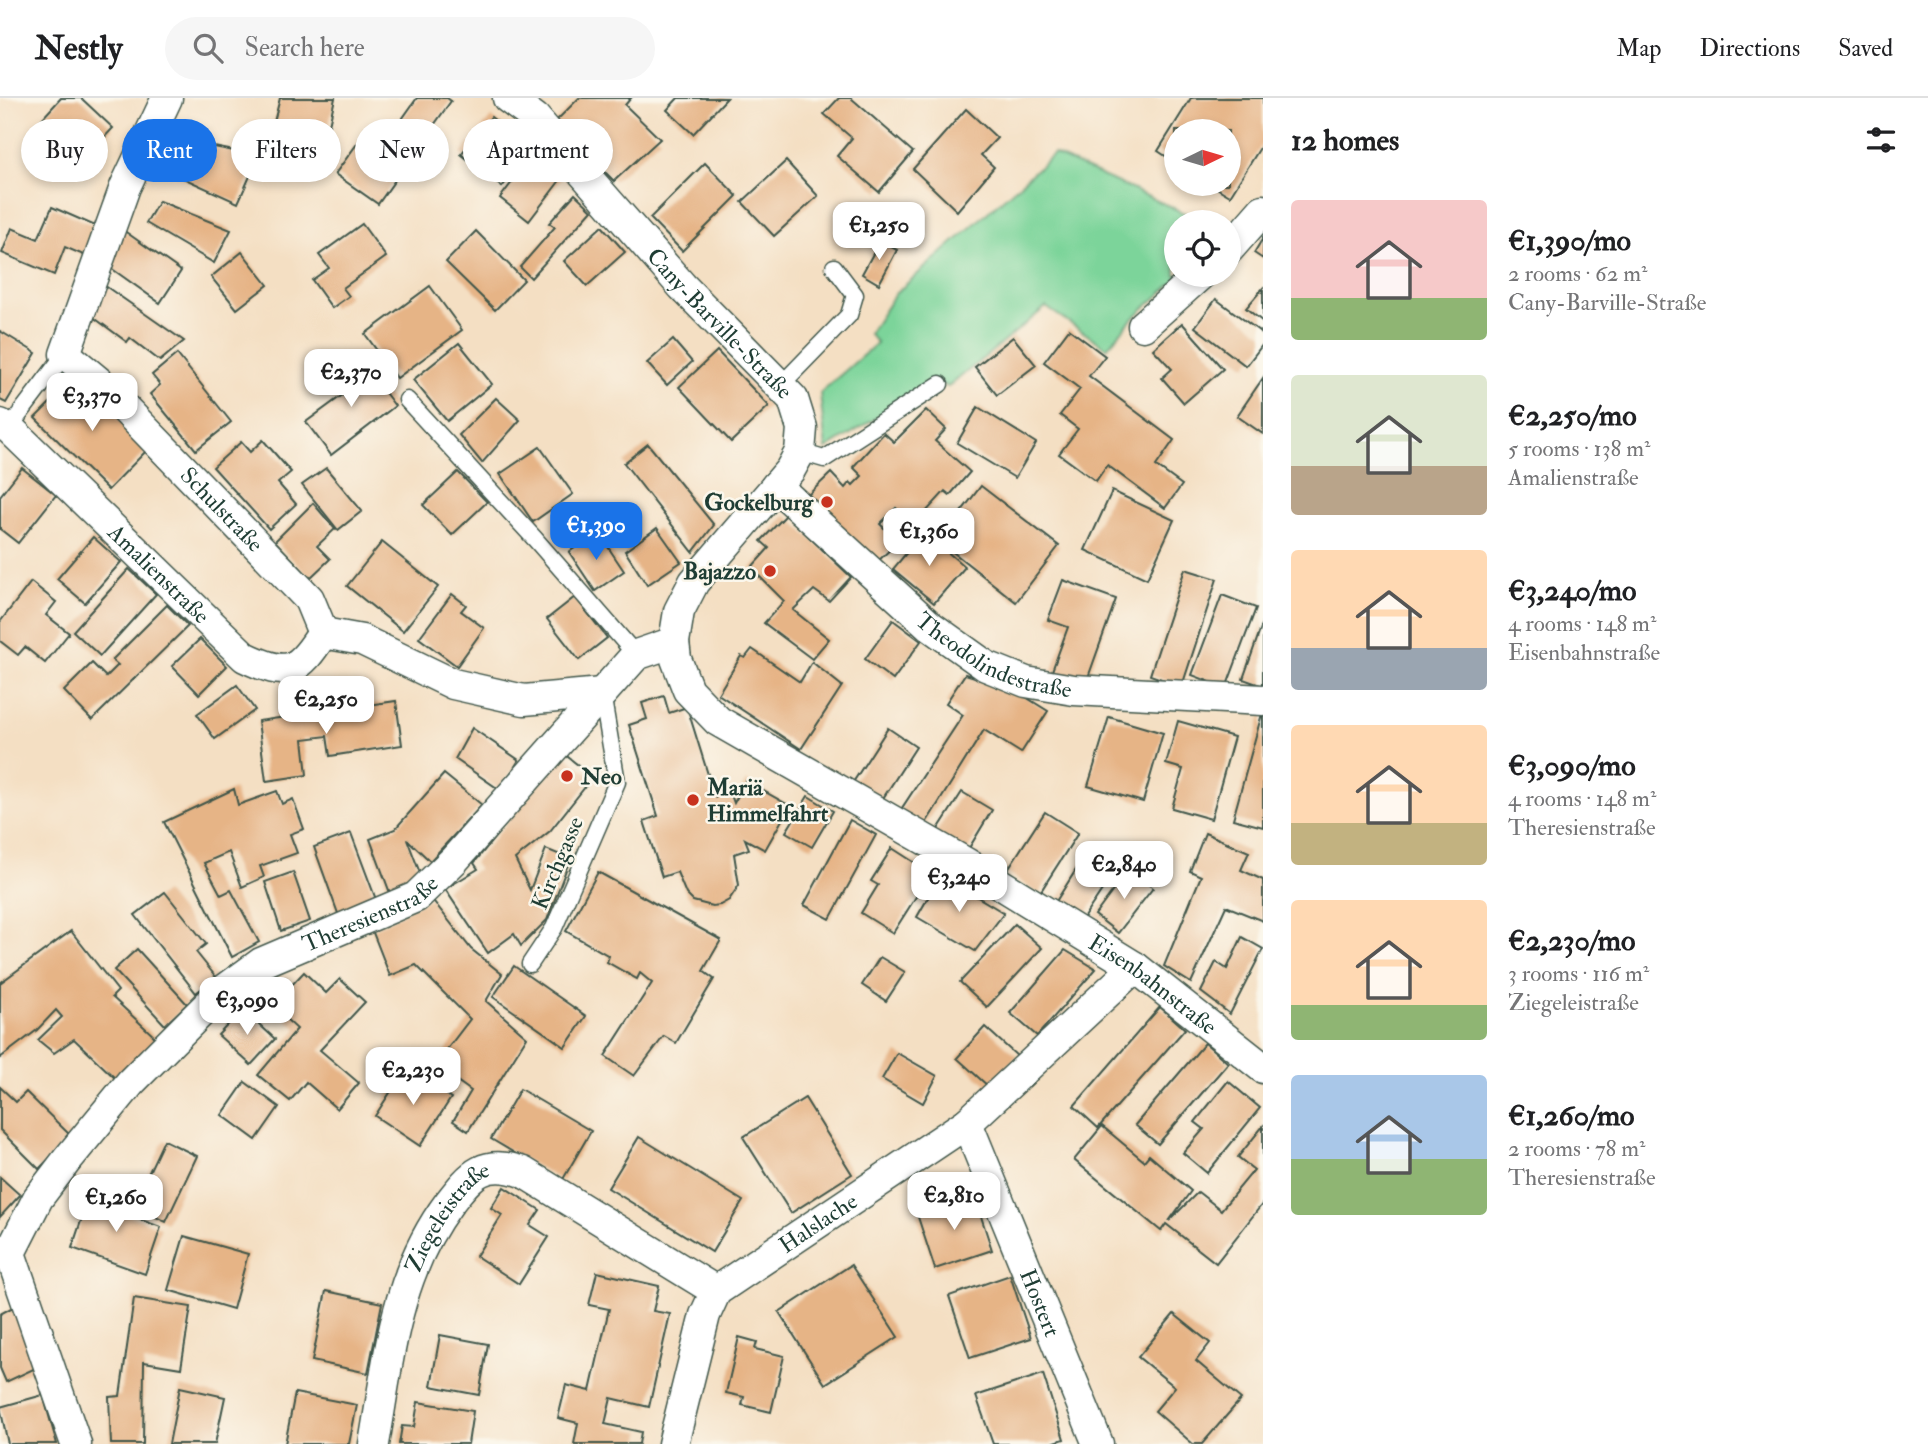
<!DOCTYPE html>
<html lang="en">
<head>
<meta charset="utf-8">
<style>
	body { margin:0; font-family:"IM FELL Double Pica",serif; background:#f6f6f6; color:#202124; height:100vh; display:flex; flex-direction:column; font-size:26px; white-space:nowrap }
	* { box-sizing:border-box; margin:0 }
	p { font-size:23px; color:#757577 }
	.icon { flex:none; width:38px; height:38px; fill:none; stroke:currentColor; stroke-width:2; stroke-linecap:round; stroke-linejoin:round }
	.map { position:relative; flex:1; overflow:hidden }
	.panel { display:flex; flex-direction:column; background:#fff; width:665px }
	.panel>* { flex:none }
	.top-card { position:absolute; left:21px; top:21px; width:665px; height:63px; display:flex; gap:14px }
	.needle { width:46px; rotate:85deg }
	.controls { position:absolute; left:1164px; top:21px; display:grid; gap:14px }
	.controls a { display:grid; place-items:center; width:77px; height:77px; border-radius:50%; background:#fff; box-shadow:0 4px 10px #0003; font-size:35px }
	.price { position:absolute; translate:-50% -60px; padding:0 16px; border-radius:14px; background:#fff; color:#222; font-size:23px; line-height:46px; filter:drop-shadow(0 2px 4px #0008) }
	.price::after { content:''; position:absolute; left:50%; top:42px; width:21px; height:16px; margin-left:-10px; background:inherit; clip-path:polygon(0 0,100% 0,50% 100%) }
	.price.current { background:#1a73e8; color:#fff }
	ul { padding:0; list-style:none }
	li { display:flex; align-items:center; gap:21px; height:175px; padding:0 28px }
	li span { display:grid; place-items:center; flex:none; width:196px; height:140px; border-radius:7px; color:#555 }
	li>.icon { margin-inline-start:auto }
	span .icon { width:84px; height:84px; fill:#fffc; stroke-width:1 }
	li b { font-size:30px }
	h2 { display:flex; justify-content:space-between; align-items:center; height:84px; padding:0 28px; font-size:30px }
	.pill { padding:0 24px; border-radius:32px; background:#fff; box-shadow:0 4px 10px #0003; font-size:24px; line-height:63px }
	.pill.current { background:#1a73e8; color:#fff }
	header { display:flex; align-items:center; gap:42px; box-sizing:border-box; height:98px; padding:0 35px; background:#fff; border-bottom:2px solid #e0e0e0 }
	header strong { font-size:33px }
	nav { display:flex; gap:38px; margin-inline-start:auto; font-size:24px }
	.search { width:490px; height:63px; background:#f6f6f6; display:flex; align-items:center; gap:18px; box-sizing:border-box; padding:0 24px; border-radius:38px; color:#757577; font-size:26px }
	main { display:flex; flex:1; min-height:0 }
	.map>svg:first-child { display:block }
	.green { fill:#7bd49a; stroke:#4d8867; stroke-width:2 }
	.building { fill:#e6b486 }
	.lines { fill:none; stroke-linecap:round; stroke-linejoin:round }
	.lane-casing { stroke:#3f5549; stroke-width:19 }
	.street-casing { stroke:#3f5549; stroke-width:33 }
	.lane { stroke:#fff; stroke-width:16 }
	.street { stroke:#fff; stroke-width:30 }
	.poi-dot { fill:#c8321e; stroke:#fbf7ec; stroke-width:2.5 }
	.labels { text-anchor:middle; stroke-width:5; stroke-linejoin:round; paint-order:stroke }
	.street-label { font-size:23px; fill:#1f3d34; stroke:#fbf7ec }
	.poi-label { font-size:23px; font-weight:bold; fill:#1f3d34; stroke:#fbf7ec; text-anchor:end }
</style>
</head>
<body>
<header>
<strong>Nestly</strong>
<div class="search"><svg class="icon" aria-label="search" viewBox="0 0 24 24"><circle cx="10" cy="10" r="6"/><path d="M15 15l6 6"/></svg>Search here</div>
<nav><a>Map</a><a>Directions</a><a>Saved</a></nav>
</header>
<main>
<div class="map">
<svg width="1263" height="1346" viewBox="0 0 1263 1346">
	<rect width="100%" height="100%" fill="#fbf7ec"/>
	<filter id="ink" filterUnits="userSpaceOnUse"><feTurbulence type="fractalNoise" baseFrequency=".0143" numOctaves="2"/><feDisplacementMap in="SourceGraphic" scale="14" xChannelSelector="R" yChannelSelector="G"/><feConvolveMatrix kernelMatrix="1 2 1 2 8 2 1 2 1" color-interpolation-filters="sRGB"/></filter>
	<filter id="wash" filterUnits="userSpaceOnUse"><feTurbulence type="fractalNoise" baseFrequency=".00686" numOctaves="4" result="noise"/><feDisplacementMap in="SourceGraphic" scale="28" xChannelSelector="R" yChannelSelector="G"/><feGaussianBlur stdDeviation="1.57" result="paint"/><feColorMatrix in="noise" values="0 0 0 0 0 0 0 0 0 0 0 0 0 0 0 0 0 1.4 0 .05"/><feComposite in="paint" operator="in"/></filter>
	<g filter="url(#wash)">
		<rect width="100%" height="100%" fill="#f4dfc3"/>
		<path class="green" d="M1054 56 1204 124H1176V177H1182L1133 220 1107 250 1046 209 948 289 936 283 826 351 820 295 877 245 869 236 895 196Z"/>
		<g id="blocks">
			<g class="building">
				<path d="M61 0H81L113 30 73 73 30 34Z"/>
				<path d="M280 0H335L324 49 319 48 316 58 303 67 285 64 275 51V38L271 36Z"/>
				<path d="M417 0H447L451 3 378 106 335 76 365 35 383 48Z"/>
				<path d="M579 0H631L625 7 660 41 614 83 555 24Z"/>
				<path d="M678 0H727L693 36 667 12Z"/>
				<path d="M839 0H851L913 54 879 94 837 58 852 40 824 16Z"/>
				<path d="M1191 0H1263V45L1230 98 1210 86H1228V33H1176V65L1158 53Z"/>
				<path d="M966 11 997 40 981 57 994 69 957 113 913 71Z"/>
				<path d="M491 19 532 51 502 89 461 56Z"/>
				<path d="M174 41 259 58 238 105 161 70Z"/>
				<path d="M532 58 561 81 529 123 500 100Z"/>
				<path d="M786 63 818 98 774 138 742 104Z"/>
				<path d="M705 65 737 98 682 153 650 120Z"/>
				<path d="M575 96 592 112 531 180 520 169 555 129 549 125Z"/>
				<path d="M159 103 231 132 214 165 146 125Z"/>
				<path d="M52 109 100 130 88 159 65 149 54 177 2 155 12 130 38 141Z"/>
				<path d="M362 126 386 159 343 190 349 198 332 210 312 182 329 170 319 157Z"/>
				<path d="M602 128 625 154 587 188 564 163Z"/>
				<path d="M123 132 181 173 160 205 108 168Z"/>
				<path d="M476 133 524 182 495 212 446 164Z"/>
				<path d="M1263 140V161L1254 155Z"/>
				<path d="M880 143 897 152 879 186 862 176Z"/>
				<path d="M242 154 268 187 237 211 211 179Z"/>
				<path d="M101 185 184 243 160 263 130 240 127 244 89 216Z"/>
				<path d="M430 188 462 232 397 280 365 236Z"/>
				<path d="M1263 190V224L1246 210Z"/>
				<path d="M1216 201 1263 236V246L1246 268 1195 229Z"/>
				<path d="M1182 225 1223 271 1184 305 1162 280 1172 271 1153 251Z"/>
				<path d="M1069 231 1105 258 1089 278 1174 342 1156 368 1182 387 1165 410 1107 367 1096 383 1059 356 1078 331 1060 317 1080 291 1044 264Z"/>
				<path d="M0 233 36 255 6 305 0 302Z"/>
				<path d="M1013 239 1036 267 997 297 975 269Z"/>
				<path d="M673 242 692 264 667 287 647 265Z"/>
				<path d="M459 245 492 286 447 323 413 282Z"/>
				<path d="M717 253 769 308 731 344 679 289Z"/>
				<path d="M177 256 231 324 196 352 150 296 160 287 152 277Z"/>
				<path d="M359 260 395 308 331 357 306 324 348 293 336 278Z"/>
				<path d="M76 279 149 350 108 392 35 320Z"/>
				<path d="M1263 280V336L1237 318Z"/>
				<path d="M496 300 520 322 482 365 459 337Z"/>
				<path d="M978 309 1036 345 1015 380 957 345Z"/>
				<path d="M926 312 946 331 935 343 970 374 950 397 945 393 914 427 896 410 880 426 898 444 875 466 808 397 831 375 845 390 850 384 853 387 862 378 853 369 884 335 894 344Z"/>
				<path d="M263 342 291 374 278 385 296 406 269 431 213 369 241 344 250 354Z"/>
				<path d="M648 346 714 427 693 454 624 365Z"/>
				<path d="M540 349 573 396 533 424 500 376Z"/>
				<path d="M22 370 56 397 18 445 0 431V398Z"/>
				<path d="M326 370 362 413 338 432 302 387Z"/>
				<path d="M458 374 487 404 452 437 423 407Z"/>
				<path d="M981 388 1059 448 1016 504 939 443Z"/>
				<path d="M1112 393 1174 422 1147 481 1085 452Z"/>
				<path d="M313 405 335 431 317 448 330 461 310 480 275 443Z"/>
				<path d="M786 417 851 479 829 503 814 492 793 512 829 541 812 561 764 525 784 503 751 470 769 450 761 443Z"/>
				<path d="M657 430 681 464 647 487 625 453Z"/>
				<path d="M598 434 624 473 595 493 569 454Z"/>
				<path d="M924 434 965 469 934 505 893 471Z"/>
				<path d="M93 439 121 464 85 505 57 481Z"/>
				<path d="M382 444 438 489 403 533 347 488Z"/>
				<path d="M129 471 156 496 100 558 73 533Z"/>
				<path d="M1185 471 1217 481 1182 588 1150 577Z"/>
				<path d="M1063 482 1116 501 1086 585 1052 573 1068 529 1048 522Z"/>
				<path d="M31 484 56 504 46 517 69 535 45 565 25 549 18 557 0 543V524Z"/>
				<path d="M452 496 466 507 461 513 484 530 457 568 419 540Z"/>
				<path d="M1222 497 1256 510 1226 590 1192 577Z"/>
				<path d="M575 499 607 540 579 562 547 521Z"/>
				<path d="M167 507 188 528 92 622 64 593 92 565 106 579 118 567 112 562Z"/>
				<path d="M893 522 921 543 893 582 865 561Z"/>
				<path d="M1263 524V588L1243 581Z"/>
				<path d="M200 541 227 568 199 596 172 568Z"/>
				<path d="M752 551 800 584 812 564 842 588 801 651 718 596 741 558 745 560Z"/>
				<path d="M965 576 1011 590 1048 613 1021 655 984 632 923 730 898 716 963 617 946 605Z"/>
				<path d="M237 587 255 612 215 641 197 616Z"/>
				<path d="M664 598 669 615 687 609 715 699 730 694 734 705 746 683 790 708 765 752 745 741 749 751 734 756 739 787 729 802 720 807 712 808 693 803 686 796 677 774 662 779 644 723 658 718 629 627 647 621 642 605Z"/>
				<path d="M396 603 402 647 330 658 327 638 303 641 307 677 266 683 258 623Z"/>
				<path d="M1263 612V729L1233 721Z"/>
				<path d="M1109 619 1163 635 1143 704 1088 688Z"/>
				<path d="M1178 623 1234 639 1211 721 1172 710 1183 671 1166 666Z"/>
				<path d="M472 630 519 662 500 692 455 661Z"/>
				<path d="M888 630 916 649 878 708 850 689Z"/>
				<path d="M563 655 593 679 550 733 515 761 530 792 546 751 570 761 547 822 521 848 514 836 488 855 445 791 478 771 474 765Z"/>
				<path d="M444 676 482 707 430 763 407 741 423 783 390 795 370 741 395 731Z"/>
				<path d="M234 691 238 707 277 693 282 706 293 701 304 731 290 736 297 755 260 768 264 779 242 789 229 754 204 765 221 797 231 792 259 844 232 859 164 724Z"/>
				<path d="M962 694 992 712 966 755 935 736Z"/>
				<path d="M808 698 833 713 812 749 786 734Z"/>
				<path d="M1045 714 1078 735 1039 796 1006 774Z"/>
				<path d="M850 722 876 737 830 821 804 807Z"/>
				<path d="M351 735 378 807 340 821 314 749Z"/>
				<path d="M1205 735 1249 754 1241 772 1263 782V823L1226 808 1191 885 1164 868 1201 778 1190 773Z"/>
				<path d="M892 750 931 775 893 835 861 815 878 787 871 783Z"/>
				<path d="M1086 756 1114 774 1082 822 1055 805Z"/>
				<path d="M1129 771 1153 790 1118 835 1095 817Z"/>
				<path d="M293 774 310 823 281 833 265 784Z"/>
				<path d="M598 774 721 842 703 873 714 881 676 945 664 938 634 978 605 958 652 885 640 875 637 881 607 864 609 858 566 833Z"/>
				<path d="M941 777 1004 815 975 853 917 819Z"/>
				<path d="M165 794 206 846 196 854 216 879 196 895 135 817Z"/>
				<path d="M431 800 471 851 502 876 486 903 527 939 468 1033 453 1023 471 993 435 967 470 921 416 867 390 878 372 832Z"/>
				<path d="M1015 826 1042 850 987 909 960 884Z"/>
				<path d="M71 833 118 893 112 899 156 940 117 982 74 941 54 955 38 942 62 919 56 912 37 932 0 960V885Z"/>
				<path d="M1242 839 1263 851 1230 916 1201 894 1216 864 1227 871Z"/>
				<path d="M137 851 187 906 165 927 114 872Z"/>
				<path d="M1065 852 1096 871 1037 938 1010 915Z"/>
				<path d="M880 859 905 874 886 903 862 887Z"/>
				<path d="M514 868 586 918 565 949 493 899Z"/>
				<path d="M304 874 326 895 340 881 365 904 320 952 359 985 337 1011 306 984 290 1003 258 977 297 931 272 908Z"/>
				<path d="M1160 909 1185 931 1098 1030 1074 1008Z"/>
				<path d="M243 911 275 941 251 967 218 937Z"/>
				<path d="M985 929 1017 958 989 989 957 960Z"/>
				<path d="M1205 945 1228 965 1158 1046 1135 1027Z"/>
				<path d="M897 955 937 978 923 1005 882 981Z"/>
				<path d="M406 970 451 1000 420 1048 375 1018Z"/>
				<path d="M1228 983 1260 1010 1207 1075 1183 1055 1204 1031 1195 1024Z"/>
				<path d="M245 984 279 1009 256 1042 222 1017Z"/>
				<path d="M0 989 16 1004 26 994 71 1038 39 1071 0 1032Z"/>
				<path d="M520 991 591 1033 562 1083 491 1041Z"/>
				<path d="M805 1000 852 1076 791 1115 743 1039Z"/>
				<path d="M1102 1028 1144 1063 1149 1057 1191 1093 1169 1123 1198 1094 1221 1112 1254 1072 1238 1059 1263 1028V1105L1216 1165 1166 1126 1161 1133 1074 1062Z"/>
				<path d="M639 1039 743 1103 712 1154 608 1090Z"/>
				<path d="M164 1042 197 1058 166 1124 133 1108Z"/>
				<path d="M0 1079 20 1097 0 1119Z"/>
				<path d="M504 1089 540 1112 530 1127 549 1139 519 1186 476 1158 502 1117 491 1110Z"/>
				<path d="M91 1093 133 1108 130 1118 161 1129 145 1176 72 1150Z"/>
				<path d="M974 1097 992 1152 935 1171 917 1116Z"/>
				<path d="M184 1138 248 1156 233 1211 168 1192Z"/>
				<path d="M851 1167 898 1239 825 1286 779 1214Z"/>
				<path d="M597 1174 659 1188 653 1213 670 1216 649 1309 611 1300 605 1326 641 1334 639 1346H574L578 1325 558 1320 566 1287 590 1293 609 1211 589 1207Z"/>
				<path d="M1010 1177 1031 1240 970 1260 949 1198Z"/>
				<path d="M326 1193 382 1205 368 1275 312 1263Z"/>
				<path d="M134 1200 191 1209 181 1270 144 1264 143 1346H111L109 1299 120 1298Z"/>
				<path d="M13 1209 40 1268 6 1284 0 1270V1216Z"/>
				<path d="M1174 1216 1210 1245 1196 1263 1241 1301 1202 1346H1193L1155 1313 1175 1289 1138 1259Z"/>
				<path d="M440 1237 488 1246 479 1297 431 1288Z"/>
				<path d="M739 1239 757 1244 755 1251 784 1258 771 1314 742 1307 744 1299 726 1295Z"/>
				<path d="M1043 1276 1064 1341 1049 1346H993L976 1298Z"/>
				<path d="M180 1289 225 1299 215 1346H169Z"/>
				<path d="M295 1295 357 1307 349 1346H285Z"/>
				<path d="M43 1297 57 1346H8L0 1309Z"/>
				<path d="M418 1304 473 1313 468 1346H399L402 1328 414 1329Z"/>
			</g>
		</g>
	</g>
	<g filter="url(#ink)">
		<use href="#blocks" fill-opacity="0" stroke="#3f5549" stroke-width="2"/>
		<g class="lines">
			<g class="lane-casing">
				<g id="lane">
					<path d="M780 288 849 217 855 197 834 169"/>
					<path d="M407 302 535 441 636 557"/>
					<path d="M9 330 65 256"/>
					<path d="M800 354 824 361 940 286"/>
					<path d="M530 866 554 830 617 684 602 595"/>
				</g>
			</g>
			<g class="street-casing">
				<g id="street">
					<path id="s1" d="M167 0 125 89 65 256 100 285 309 501 323 535 362 542 453 586 524 602 602 595"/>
					<path id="s2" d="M508 0 535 20 682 188 793 301 802 330 800 354 790 372 694 484 679 513 674 544 676 561 688 592 718 623 966 765 1135 869 1263 970"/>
					<path d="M1228 152 1263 112"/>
					<path d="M1143 228 1200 177"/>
					<path id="s3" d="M0 326 9 330 245 559C289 580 298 574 323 535"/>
					<path id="s4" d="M776 388 930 528 986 568 1026 584 1074 592 1263 602"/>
					<path id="s5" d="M967 1025 1098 1346"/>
					<path id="s6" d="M76 1346 10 1155 38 1100 67 1062 131 984 220 895 261 865 416 799 454 762 636 557 674 544"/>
					<path id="s7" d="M374 1346C389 1260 395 1177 449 1105 472 1075 484 1061 523 1074L716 1193"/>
					<path id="s8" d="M673 1346 705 1217 716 1193 967 1025 1135 869"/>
				</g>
			</g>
			<use href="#lane" class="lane"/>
			<use href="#street" class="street"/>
		</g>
	</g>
	<g class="poi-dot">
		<circle cx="827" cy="404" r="7"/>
		<circle cx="770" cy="473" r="7"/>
		<circle cx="567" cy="678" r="7"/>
		<circle cx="693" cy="702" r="7"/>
	</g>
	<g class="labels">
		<g class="street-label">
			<text dy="8" stroke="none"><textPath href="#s2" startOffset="310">Cany-Barville-Straße</textPath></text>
			<text dy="8" stroke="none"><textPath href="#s1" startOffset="497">Schulstraße</textPath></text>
			<text dy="8" stroke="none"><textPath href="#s3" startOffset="219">Amalienstraße</textPath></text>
			<text dy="8" stroke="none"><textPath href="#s4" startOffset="280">Theodolindestraße</textPath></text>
			<text transform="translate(557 765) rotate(-67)" y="8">Kirchgasse</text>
			<text dy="8" stroke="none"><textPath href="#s6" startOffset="709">Theresienstraße</textPath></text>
			<text dy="8" stroke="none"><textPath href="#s2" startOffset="1304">Eisenbahnstraße</textPath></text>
			<text dy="8" stroke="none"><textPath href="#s8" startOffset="282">Halslache</textPath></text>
			<text dy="8" stroke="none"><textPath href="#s7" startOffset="243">Ziegeleistraße</textPath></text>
			<text dy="8" stroke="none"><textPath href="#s5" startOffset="194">Hostert</textPath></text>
		</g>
		<g class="poi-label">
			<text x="813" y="412">Gockelburg</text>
			<text x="756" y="481">Bajazzo</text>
			<text x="581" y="686" text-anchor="start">Neo</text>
			<text x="707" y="697" text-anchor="start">Mariä<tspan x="707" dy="26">Himmelfahrt</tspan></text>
		</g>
	</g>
</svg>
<div class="controls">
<a><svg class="needle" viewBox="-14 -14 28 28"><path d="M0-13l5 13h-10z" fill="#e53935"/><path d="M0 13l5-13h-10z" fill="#757577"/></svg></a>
<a><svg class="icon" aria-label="locate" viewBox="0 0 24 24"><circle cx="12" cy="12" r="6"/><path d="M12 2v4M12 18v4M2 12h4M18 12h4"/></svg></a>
</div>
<b class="price" style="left:879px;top:164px">€1,250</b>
<b class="price" style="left:351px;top:311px">€2,370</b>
<b class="price" style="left:92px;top:335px">€3,370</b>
<b class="price current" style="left:596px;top:464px">€1,390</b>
<b class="price" style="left:929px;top:470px">€1,360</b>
<b class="price" style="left:326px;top:638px">€2,250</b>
<b class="price" style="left:1124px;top:803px">€2,840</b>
<b class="price" style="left:959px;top:816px">€3,240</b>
<b class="price" style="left:247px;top:939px">€3,090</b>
<b class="price" style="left:413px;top:1009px">€2,230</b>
<b class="price" style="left:954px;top:1134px">€2,810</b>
<b class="price" style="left:116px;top:1136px">€1,260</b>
<div class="top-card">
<a class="pill">Buy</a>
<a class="pill current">Rent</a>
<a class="pill">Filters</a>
<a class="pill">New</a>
<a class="pill">Apartment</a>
</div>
</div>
<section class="panel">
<h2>12 homes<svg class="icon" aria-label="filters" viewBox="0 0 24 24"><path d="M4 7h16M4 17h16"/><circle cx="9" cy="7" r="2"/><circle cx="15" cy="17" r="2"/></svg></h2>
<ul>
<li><span style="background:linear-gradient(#f6c9c9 70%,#8fb573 0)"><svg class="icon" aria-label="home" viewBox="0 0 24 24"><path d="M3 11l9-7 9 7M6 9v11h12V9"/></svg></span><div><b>€1,390/mo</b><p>2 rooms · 62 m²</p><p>Cany-Barville-Straße</p></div></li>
<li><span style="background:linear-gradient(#dfe7d0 65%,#b9a48a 0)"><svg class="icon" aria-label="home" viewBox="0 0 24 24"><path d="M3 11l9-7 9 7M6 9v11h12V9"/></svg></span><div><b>€2,250/mo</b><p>5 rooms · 138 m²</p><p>Amalienstraße</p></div></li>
<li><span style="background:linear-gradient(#ffd9b3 70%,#9aa5b1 0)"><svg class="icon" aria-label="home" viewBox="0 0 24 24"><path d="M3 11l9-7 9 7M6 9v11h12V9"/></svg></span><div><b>€3,240/mo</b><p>4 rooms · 148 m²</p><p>Eisenbahnstraße</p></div></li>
<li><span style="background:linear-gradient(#ffd9b3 70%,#c2b280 0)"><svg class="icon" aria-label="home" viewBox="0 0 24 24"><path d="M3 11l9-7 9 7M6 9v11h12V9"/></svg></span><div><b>€3,090/mo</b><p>4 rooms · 148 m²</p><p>Theresienstraße</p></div></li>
<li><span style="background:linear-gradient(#ffd9b3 75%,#8fb573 0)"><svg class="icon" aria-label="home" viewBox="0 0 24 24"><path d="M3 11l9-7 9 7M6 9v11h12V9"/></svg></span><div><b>€2,230/mo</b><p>3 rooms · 116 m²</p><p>Ziegeleistraße</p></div></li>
<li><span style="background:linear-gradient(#a9c7e8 60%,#8fb573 0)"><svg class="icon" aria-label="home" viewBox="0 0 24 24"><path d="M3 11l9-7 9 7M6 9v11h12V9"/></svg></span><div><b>€1,260/mo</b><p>2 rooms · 78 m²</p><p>Theresienstraße</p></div></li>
</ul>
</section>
</main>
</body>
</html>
